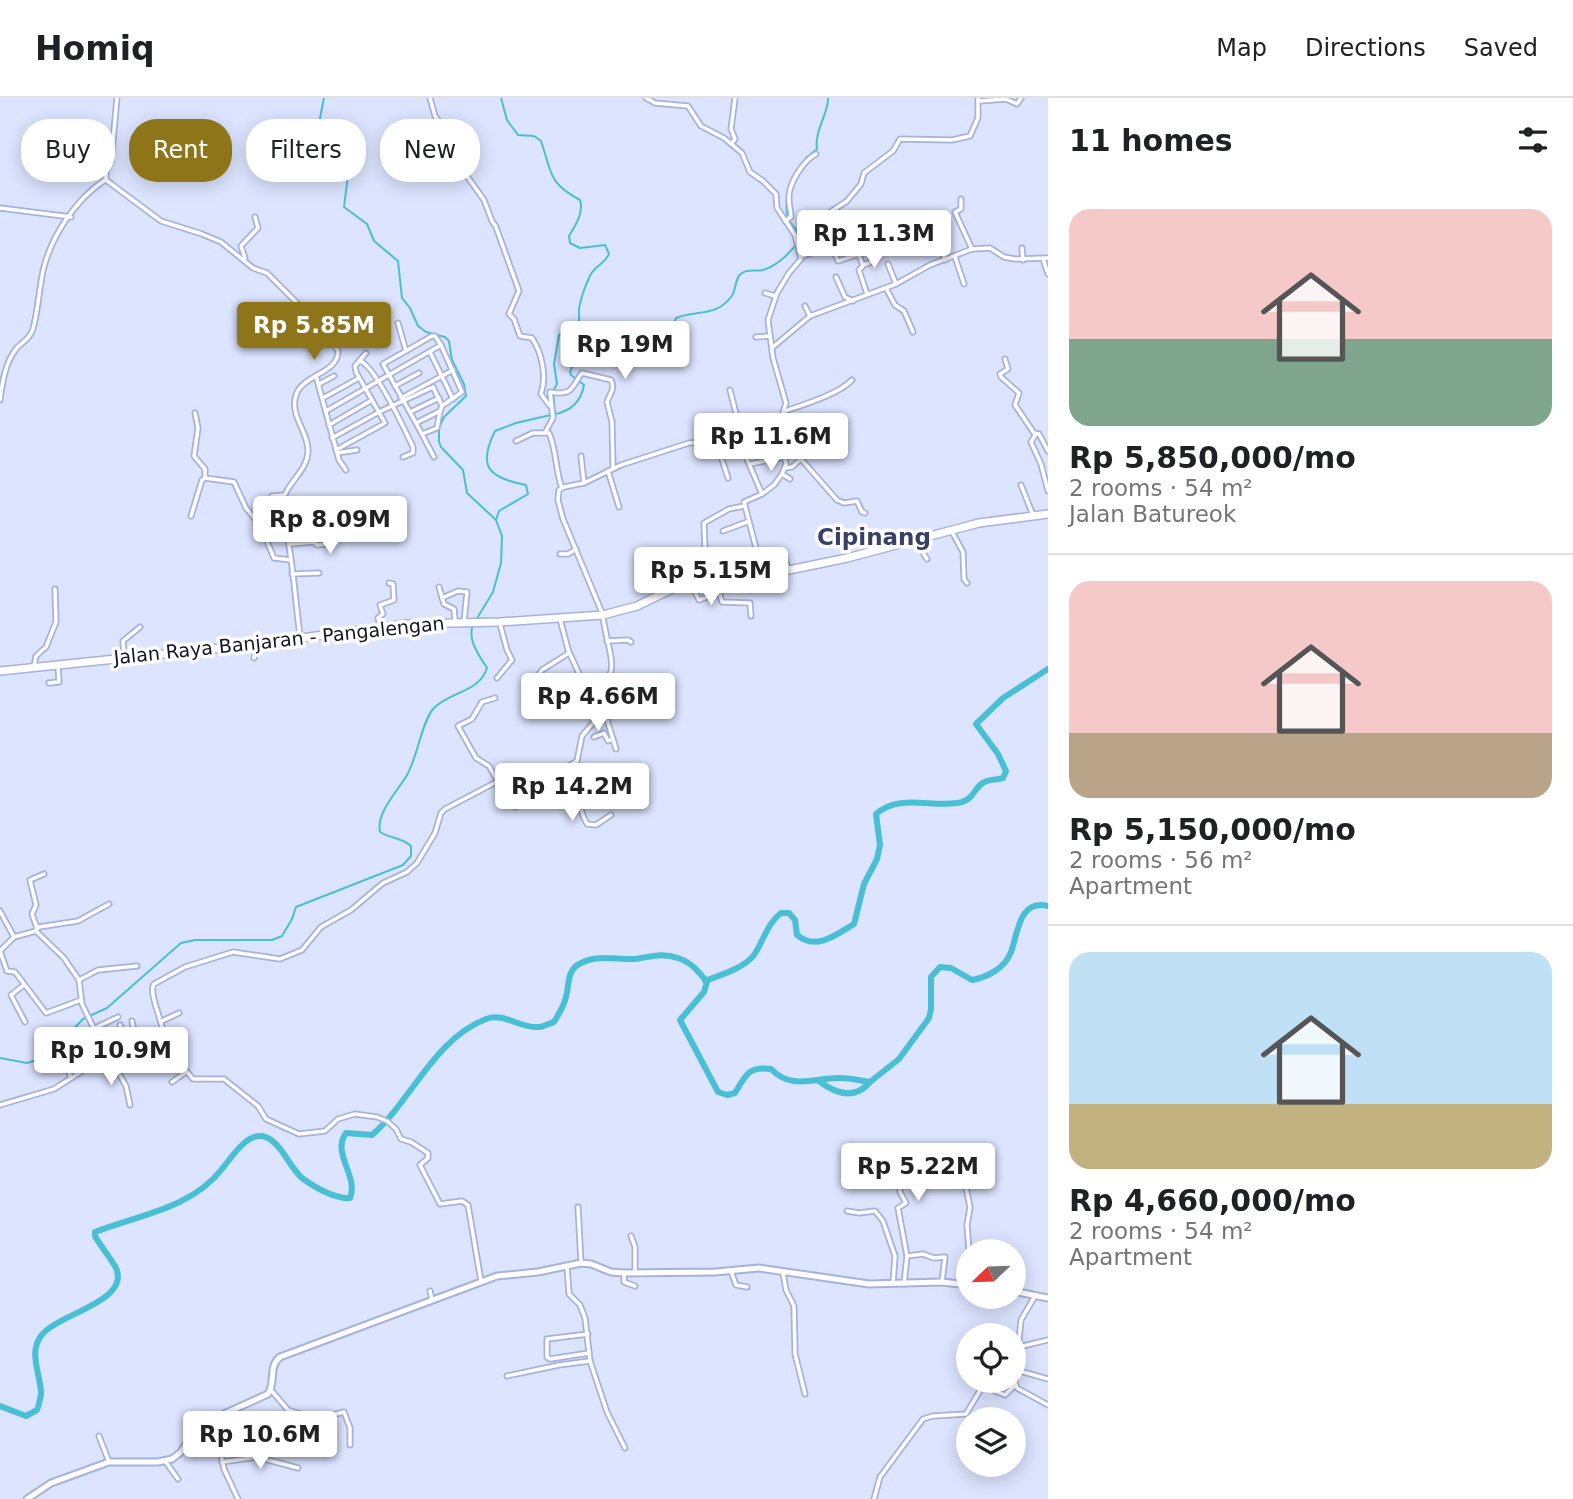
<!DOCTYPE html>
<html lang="en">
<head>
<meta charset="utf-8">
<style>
	body { margin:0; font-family:"DejaVu Sans",sans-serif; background:#f2f2f2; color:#202124; height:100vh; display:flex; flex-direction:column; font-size:26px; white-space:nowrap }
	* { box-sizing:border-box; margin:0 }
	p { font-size:23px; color:#757577 }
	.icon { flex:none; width:38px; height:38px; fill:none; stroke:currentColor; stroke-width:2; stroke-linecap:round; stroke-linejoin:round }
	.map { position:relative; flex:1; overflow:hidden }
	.drawer { display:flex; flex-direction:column; background:#fff; width:525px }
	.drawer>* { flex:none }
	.guide { position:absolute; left:21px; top:21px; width:665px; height:63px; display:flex; gap:14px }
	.needle { width:46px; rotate:247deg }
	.buttons { position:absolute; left:956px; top:1141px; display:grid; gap:14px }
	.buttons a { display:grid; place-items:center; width:70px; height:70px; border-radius:50%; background:#fff; box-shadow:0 4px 18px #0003; font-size:35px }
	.price { position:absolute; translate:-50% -60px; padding:0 16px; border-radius:7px; background:#fff; color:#222; font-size:23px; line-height:46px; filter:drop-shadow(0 2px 4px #0008) }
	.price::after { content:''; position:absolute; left:50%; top:42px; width:21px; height:16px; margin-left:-10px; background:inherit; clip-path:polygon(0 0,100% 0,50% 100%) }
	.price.active { background:#8e751a; color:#fff }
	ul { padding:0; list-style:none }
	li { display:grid; align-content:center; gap:14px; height:371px; padding:0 21px }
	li+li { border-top:2px solid #e0e0e0 }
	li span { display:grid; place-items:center; height:217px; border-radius:21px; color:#555 }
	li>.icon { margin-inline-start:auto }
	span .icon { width:126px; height:126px; fill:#fffc; stroke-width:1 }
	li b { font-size:30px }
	h2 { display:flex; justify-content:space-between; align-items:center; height:84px; padding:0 21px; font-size:30px }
	.chip { padding:0 24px; border-radius:28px; background:#fff; box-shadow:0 4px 18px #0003; font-size:24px; line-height:63px }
	.chip.active { background:#8e751a; color:#fff }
	header { display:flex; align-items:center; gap:42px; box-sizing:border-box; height:98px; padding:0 35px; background:#fff; border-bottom:2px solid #e0e0e0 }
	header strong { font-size:33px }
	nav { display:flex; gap:38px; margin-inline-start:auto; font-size:24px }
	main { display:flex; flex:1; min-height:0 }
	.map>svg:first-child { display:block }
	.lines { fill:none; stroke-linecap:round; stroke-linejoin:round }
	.stream { stroke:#49bfd5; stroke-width:2 }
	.river { stroke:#49bfd5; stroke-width:6 }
	.street-casing { stroke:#a6b2dc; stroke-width:7 }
	.secondary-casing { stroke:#a6b2dc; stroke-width:9 }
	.primary-casing { stroke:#a6b2dc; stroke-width:10 }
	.street { stroke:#fff; stroke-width:3.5 }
	.secondary { stroke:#fff; stroke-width:5 }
	.primary { stroke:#fff; stroke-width:7 }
	.labels { text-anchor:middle; stroke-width:7; stroke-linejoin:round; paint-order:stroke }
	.street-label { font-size:19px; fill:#111524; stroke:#fff }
	.quarter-label { font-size:23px; font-weight:bold; fill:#384165; stroke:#fff }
</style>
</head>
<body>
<header>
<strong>Homiq</strong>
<nav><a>Map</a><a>Directions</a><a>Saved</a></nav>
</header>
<main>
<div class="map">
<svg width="1048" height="1401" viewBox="0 0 1048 1401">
	<rect width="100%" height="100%" fill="#dce4ff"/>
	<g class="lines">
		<g class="stream">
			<path d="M324 0 320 20 321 35 341 60 348 77 344 109 367 126 374 143 398 163 402 200 410 210 418 228 426 234 445 239 449 243 452 262 464 286 466 298 444 319 439 330V344L441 349 463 372 467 395 496 422"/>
			<path d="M800 69 806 60 817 51C814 33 829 14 828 0"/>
			<path d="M555 316C571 313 581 304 584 287L571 277 570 274 582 244 597 235 611 237 646 252 658 262 669 264 676 254 673 229 676 220C696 212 716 219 731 199 737 192 734 180 742 175 749 170 756 174 763 172 778 168 793 152 801 140 799 131 791 128 788 120 785 111 787 98 789 90"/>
			<path d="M476 522 493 494 501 465 502 438 496 422 499 413 528 396 526 387C489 380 477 369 495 333L516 325 555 316 553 293 557 286 554 266 559 237 578 229C581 221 577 214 580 206 582 197 586 186 590 178 594 168 605 166 609 156L605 147 580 150 570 145 569 138C575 128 584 115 580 102 548 85 552 75 541 43L534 38 518 37 507 22 501 0"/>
			<path d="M0 960 27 965 47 959 83 921 107 910 181 845 195 842H272L282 838 292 821 296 809 403 767 411 758V748C401 739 391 741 380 734 376 714 398 693 407 677 417 660 422 624 433 611 450 593 479 595 487 570 479 557 467 542 473 527"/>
		</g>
		<g class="river">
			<path d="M705 883C721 877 744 870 754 857 764 842 767 826 781 815H789L795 822 797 837C816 853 836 837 854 826L864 786 877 761 880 747 876 716C898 696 930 709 957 705 976 703 973 687 987 683 992 681 998 682 1003 680L1006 673 998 656 976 626 1003 600 1048 571"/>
			<path d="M819 983C836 996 855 1002 870 984"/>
			<path d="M0 1308 26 1318 37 1312C39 1307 40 1302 41 1296 41 1277 28 1255 41 1238 56 1216 131 1204 116 1170 110 1159 101 1149 95 1138V1134C139 1117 192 1110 222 1071 231 1060 246 1036 262 1038 280 1041 289 1069 302 1080 310 1086 320 1092 330 1096 337 1098 342 1101 350 1100 359 1078 331 1055 346 1035L372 1037C412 1002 434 941 486 921 504 914 521 931 539 929 543 929 550 925 554 924 559 916 564 908 566 899 569 888 567 876 576 868 594 855 615 862 635 861 651 859 661 854 678 860 691 864 699 874 707 884L704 894 680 922 718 994 727 997 735 995C746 977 748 968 771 971 792 993 816 979 841 980 851 980 861 983 870 984L899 961 929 920 931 911V879L940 869 951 870 972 882C988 879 1005 870 1011 854 1018 835 1019 801 1048 808"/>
		</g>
		<g class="street-casing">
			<g id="street">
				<path d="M430 0 435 18 452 42 464 74 484 102 492 123 496 129 519 193 509 216 514 221 520 238 532 240C542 255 547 279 541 296L550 308"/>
				<path d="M646 0 655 5 688 8 701 28 724 40 742 55 750 74 763 83 776 96 777 110 795 137 801 161 789 175 777 195 768 222 773 260 786 305 779 327 786 366 782 376 774 387 762 396 744 404 762 473"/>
				<path d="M980 3 1006 1 1017 6 1021 0"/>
				<path d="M731 46 735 41 731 31 735 0"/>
				<path d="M106 82 161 123 202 136 221 144 253 170 267 175 306 214 332 243 338 253C339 275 302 277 296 297 289 318 309 334 308 354 307 374 285 386 282 406 281 419 287 434 289 448 294 478 296 508 300 538"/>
				<path d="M106 82V74L111 64 117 0"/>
				<path d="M961 101V111L955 114 972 151"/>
				<path d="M0 110 71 119"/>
				<path d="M785 123 791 119C791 113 789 108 789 101 788 86 803 63 816 56"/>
				<path d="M929 134 941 151 945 162"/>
				<path d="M796 139 804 137 818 122 847 103 861 86 864 75 893 53 900 41 952 42 970 38 978 20V0"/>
				<path d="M1022 150 1023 162"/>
				<path d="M859 157 863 168 859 172 867 196"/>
				<path d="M801 159 813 154H834L838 163 869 153 893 151 911 143 918 144 932 138"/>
				<path d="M955 159 964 186"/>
				<path d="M1043 161 1048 176"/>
				<path d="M244 162 245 160 241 148 258 130 255 119"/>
				<path d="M888 166 896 186"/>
				<path d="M863 167 872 164 869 153"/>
				<path d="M836 179 845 199 853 203"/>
				<path d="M886 190 895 207 904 213 913 234"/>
				<path d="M765 195 775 198"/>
				<path d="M805 208 810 218"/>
				<path d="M398 225 406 253"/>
				<path d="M432 238H435L441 247 462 294 442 308 440 313 416 325 383 266Z"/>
				<path d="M756 239 770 238"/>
				<path d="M773 249 810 218 896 186 930 167 972 151 990 150 1004 159 1015 161 1048 160"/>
				<path d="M430 254 453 301"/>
				<path d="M1005 261 1008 271 1000 276 1001 279 1019 295 1015 307 1034 335 1039 336 1048 353"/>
				<path d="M360 263C375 268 405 332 413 349V355L403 359"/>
				<path d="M316 278 339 362 346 372"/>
				<path d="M319 286 334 278"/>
				<path d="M395 288 419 275"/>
				<path d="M730 292 741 335"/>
				<path d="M323 300 359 280"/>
				<path d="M401 300 453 272"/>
				<path d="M0 302C2 286 5 265 16 251 22 244 30 241 33 231 38 212 39 192 43 173 51 138 76 101 105 82"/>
				<path d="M326 313 441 247"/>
				<path d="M785 313C803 307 839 296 852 282"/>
				<path d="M410 314 439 300"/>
				<path d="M195 315 198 330 194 358 205 371V380L234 384 246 410 260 427 274 460 291 462"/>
				<path d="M416 325 434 359"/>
				<path d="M329 327 372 302"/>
				<path d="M546 333 553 320 550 294C574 298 571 289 582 275L611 282C616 291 609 297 607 304L612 324 613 370"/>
				<path d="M422 336 437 330 440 313"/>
				<path d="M1036 336 1031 344 1041 366 1048 393"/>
				<path d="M332 340 379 314 433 289 442 308"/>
				<path d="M516 343 533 335H549C557 353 555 372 562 390"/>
				<path d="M716 343 728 380"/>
				<path d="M336 352 385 325 356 274 355 268 366 255"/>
				<path d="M744 354 762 396"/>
				<path d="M337 355 357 352"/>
				<path d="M581 358 584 385"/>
				<path d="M750 366 785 359"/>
				<path d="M785 370 792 369 801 361 837 402 844 405 857 403 862 414 865 415"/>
				<path d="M608 373 619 409"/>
				<path d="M782 376 790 381"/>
				<path d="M1021 387 1033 417"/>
				<path d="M272 398 284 397"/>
				<path d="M191 418 202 382 205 380"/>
				<path d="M951 432 963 454 964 481 967 485"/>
				<path d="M723 433 747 424"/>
				<path d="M915 442 927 461"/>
				<path d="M289 446 314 444 317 447 327 446V425"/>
				<path d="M560 456H568L576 451"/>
				<path d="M783 456 788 470"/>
				<path d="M292 476 319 475"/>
				<path d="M749 477 751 492"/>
				<path d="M706 480 704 425 729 411 744 408"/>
				<path d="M715 480 722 504 750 505 751 518"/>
				<path d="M690 484 699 502 710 498"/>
				<path d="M439 489 444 506 454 511 455 523"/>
				<path d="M442 500 458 493 467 494 464 524"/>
				<path d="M380 527 378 520 383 516 380 507 394 502 393 486 389 485"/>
				<path d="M607 543 628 542 631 544"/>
				<path d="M569 554 581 580"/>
				<path d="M124 558 123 543 140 529"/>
				<path d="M254 560 258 546"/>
				<path d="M34 568 36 558 46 549 56 524 55 491"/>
				<path d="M497 580 512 562 507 552 500 526"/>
				<path d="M49 585 59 584 58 568"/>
				<path d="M526 593 542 572 569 555 560 521"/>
				<path d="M495 600 482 604 472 621 458 628 476 660 489 668 497 682"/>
				<path d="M604 612 616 651"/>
				<path d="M594 639 604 635 608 643 613 641"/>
				<path d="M572 667C580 687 576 708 587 726L596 727 611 717"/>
				<path d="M515 709 524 699 542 685"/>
				<path d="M0 813 14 839 36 833 64 860 79 882 82 906 109 962 165 953 179 964 193 981H224L258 1008 266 1021 299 1036 325 1033 338 1021 355 1016 377 1019 387 1023 396 1031 401 1041 411 1044 428 1055V1060L420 1067 440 1106 462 1103 468 1107 481 1183"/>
				<path d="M37 830 32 816 36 807 30 782 44 776"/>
				<path d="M35 833 39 829 78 823 109 806"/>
				<path d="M14 839 0 853 7 873 15 874 46 915 81 902"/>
				<path d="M79 882 98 872 137 868"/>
				<path d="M24 887 11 897 25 924"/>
				<path d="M132 923 139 958"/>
				<path d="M162 923 179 915"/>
				<path d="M120 927 127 942 130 960"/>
				<path d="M95 930 118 919"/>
				<path d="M165 953C168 931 147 897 154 886L185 869 233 854 280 861 302 852 321 829 351 812 383 785 407 774 417 765 435 735 441 715 445 711 504 680 540 685 577 663 582 638 604 612 602 586C604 582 608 580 610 576 616 564 603 532 603 517L563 421 558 402 559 392 564 389 584 385 621 367 689 345 716 343 779 327"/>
				<path d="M64 961 71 980"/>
				<path d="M112 963 126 988 130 1007"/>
				<path d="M172 984 186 974"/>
				<path d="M0 1007 54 991 106 958"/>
				<path d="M960 1060 970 1109 967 1127 969 1153"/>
				<path d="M578 1109 581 1165"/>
				<path d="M847 1113 859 1115 875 1113 883 1123 895 1158 893 1185"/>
				<path d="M631 1138 635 1149V1174"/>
				<path d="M907 1158 923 1156 934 1160 945 1159 942 1184"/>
				<path d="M567 1168 569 1196 580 1207 585 1220 590 1263 607 1314 625 1350"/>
				<path d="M731 1173 736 1187 747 1189"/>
				<path d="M624 1175V1184L635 1188"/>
				<path d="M783 1175 786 1192 794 1208 795 1256 805 1296"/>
				<path d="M904 1186 907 1158 898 1110 906 1105 900 1094V1084L904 1081 916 1078 929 1069 970 1055"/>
				<path d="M430 1193 432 1202"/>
				<path d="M1035 1198 1021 1222 1015 1284 1017 1290 1048 1307"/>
				<path d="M588 1236 547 1241V1259L550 1261 589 1255"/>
				<path d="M1019 1249 1048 1242"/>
				<path d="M1016 1272 1048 1281"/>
				<path d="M507 1278 559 1267 590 1263"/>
				<path d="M271 1292 288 1312 317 1321 344 1314 350 1330V1347"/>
				<path d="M205 1325 219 1346 224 1371 238 1401"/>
				<path d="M99 1338 109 1364"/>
				<path d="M165 1363 178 1381"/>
				<path d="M222 1364 257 1359 298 1370"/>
				<path d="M874 1401 880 1379 923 1321 933 1318 966 1316 981 1291H990L1005 1297 1015 1287"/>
			</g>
		</g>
		<g class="secondary-casing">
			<g id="secondary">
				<path d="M1013 1193 1048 1200"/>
				<path d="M27 1401 51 1385 109 1364H158L172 1361 181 1354 199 1327 268 1296C276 1284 268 1269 280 1259L497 1178 538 1174 581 1165 591 1166 611 1174 624 1175 715 1174 759 1170 869 1186 942 1184 968 1187"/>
			</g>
		</g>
		<g class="primary-casing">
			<path id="primary" d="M0 573 241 548 406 526 500 524 603 517 637 508 672 491 698 481 789 472 847 460 979 425 1048 416"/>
		</g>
		<use href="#street" class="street"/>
		<use href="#secondary" class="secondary"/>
		<use href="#primary" class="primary"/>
	</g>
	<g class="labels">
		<g class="street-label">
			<text transform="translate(279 542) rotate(-6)" y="7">Jalan Raya Banjaran - Pangalengan</text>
		</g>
		<g class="quarter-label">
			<text x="874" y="447">Cipinang</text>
		</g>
	</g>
</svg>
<div class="buttons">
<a><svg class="needle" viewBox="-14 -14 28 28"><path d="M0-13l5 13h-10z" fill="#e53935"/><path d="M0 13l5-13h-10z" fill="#757577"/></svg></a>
<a><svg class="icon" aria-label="locate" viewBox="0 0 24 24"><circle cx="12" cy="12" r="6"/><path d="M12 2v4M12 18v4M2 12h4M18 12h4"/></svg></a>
<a><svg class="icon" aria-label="layers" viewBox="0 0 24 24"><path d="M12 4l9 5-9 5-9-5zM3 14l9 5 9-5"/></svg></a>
</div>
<b class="price" style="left:874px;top:172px">Rp 11.3M</b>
<b class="price active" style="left:314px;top:264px">Rp 5.85M</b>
<b class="price" style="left:625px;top:283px">Rp 19M</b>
<b class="price" style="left:771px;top:375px">Rp 11.6M</b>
<b class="price" style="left:330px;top:458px">Rp 8.09M</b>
<b class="price" style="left:711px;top:509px">Rp 5.15M</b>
<b class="price" style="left:598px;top:635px">Rp 4.66M</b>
<b class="price" style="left:572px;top:725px">Rp 14.2M</b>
<b class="price" style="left:111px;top:989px">Rp 10.9M</b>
<b class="price" style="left:918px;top:1105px">Rp 5.22M</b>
<b class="price" style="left:260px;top:1373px">Rp 10.6M</b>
<div class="guide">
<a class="chip">Buy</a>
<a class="chip active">Rent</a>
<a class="chip">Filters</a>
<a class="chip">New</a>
</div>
</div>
<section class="drawer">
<h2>11 homes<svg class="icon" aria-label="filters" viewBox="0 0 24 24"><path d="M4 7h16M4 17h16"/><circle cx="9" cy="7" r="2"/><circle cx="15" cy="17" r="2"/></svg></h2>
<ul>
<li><span style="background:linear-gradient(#f6c9c9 60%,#7fa58c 0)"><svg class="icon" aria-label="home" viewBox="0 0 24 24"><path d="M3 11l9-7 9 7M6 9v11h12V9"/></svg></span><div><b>Rp 5,850,000/mo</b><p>2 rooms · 54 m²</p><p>Jalan Batureok</p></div></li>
<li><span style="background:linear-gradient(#f6c9c9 70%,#b9a48a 0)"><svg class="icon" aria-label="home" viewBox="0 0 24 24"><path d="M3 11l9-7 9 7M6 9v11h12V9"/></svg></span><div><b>Rp 5,150,000/mo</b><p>2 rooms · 56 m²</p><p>Apartment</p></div></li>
<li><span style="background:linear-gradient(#bfe0f5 70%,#c2b280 0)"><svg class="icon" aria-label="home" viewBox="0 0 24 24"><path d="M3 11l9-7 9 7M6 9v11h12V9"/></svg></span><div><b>Rp 4,660,000/mo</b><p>2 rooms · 54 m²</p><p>Apartment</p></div></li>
</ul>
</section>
</main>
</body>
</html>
